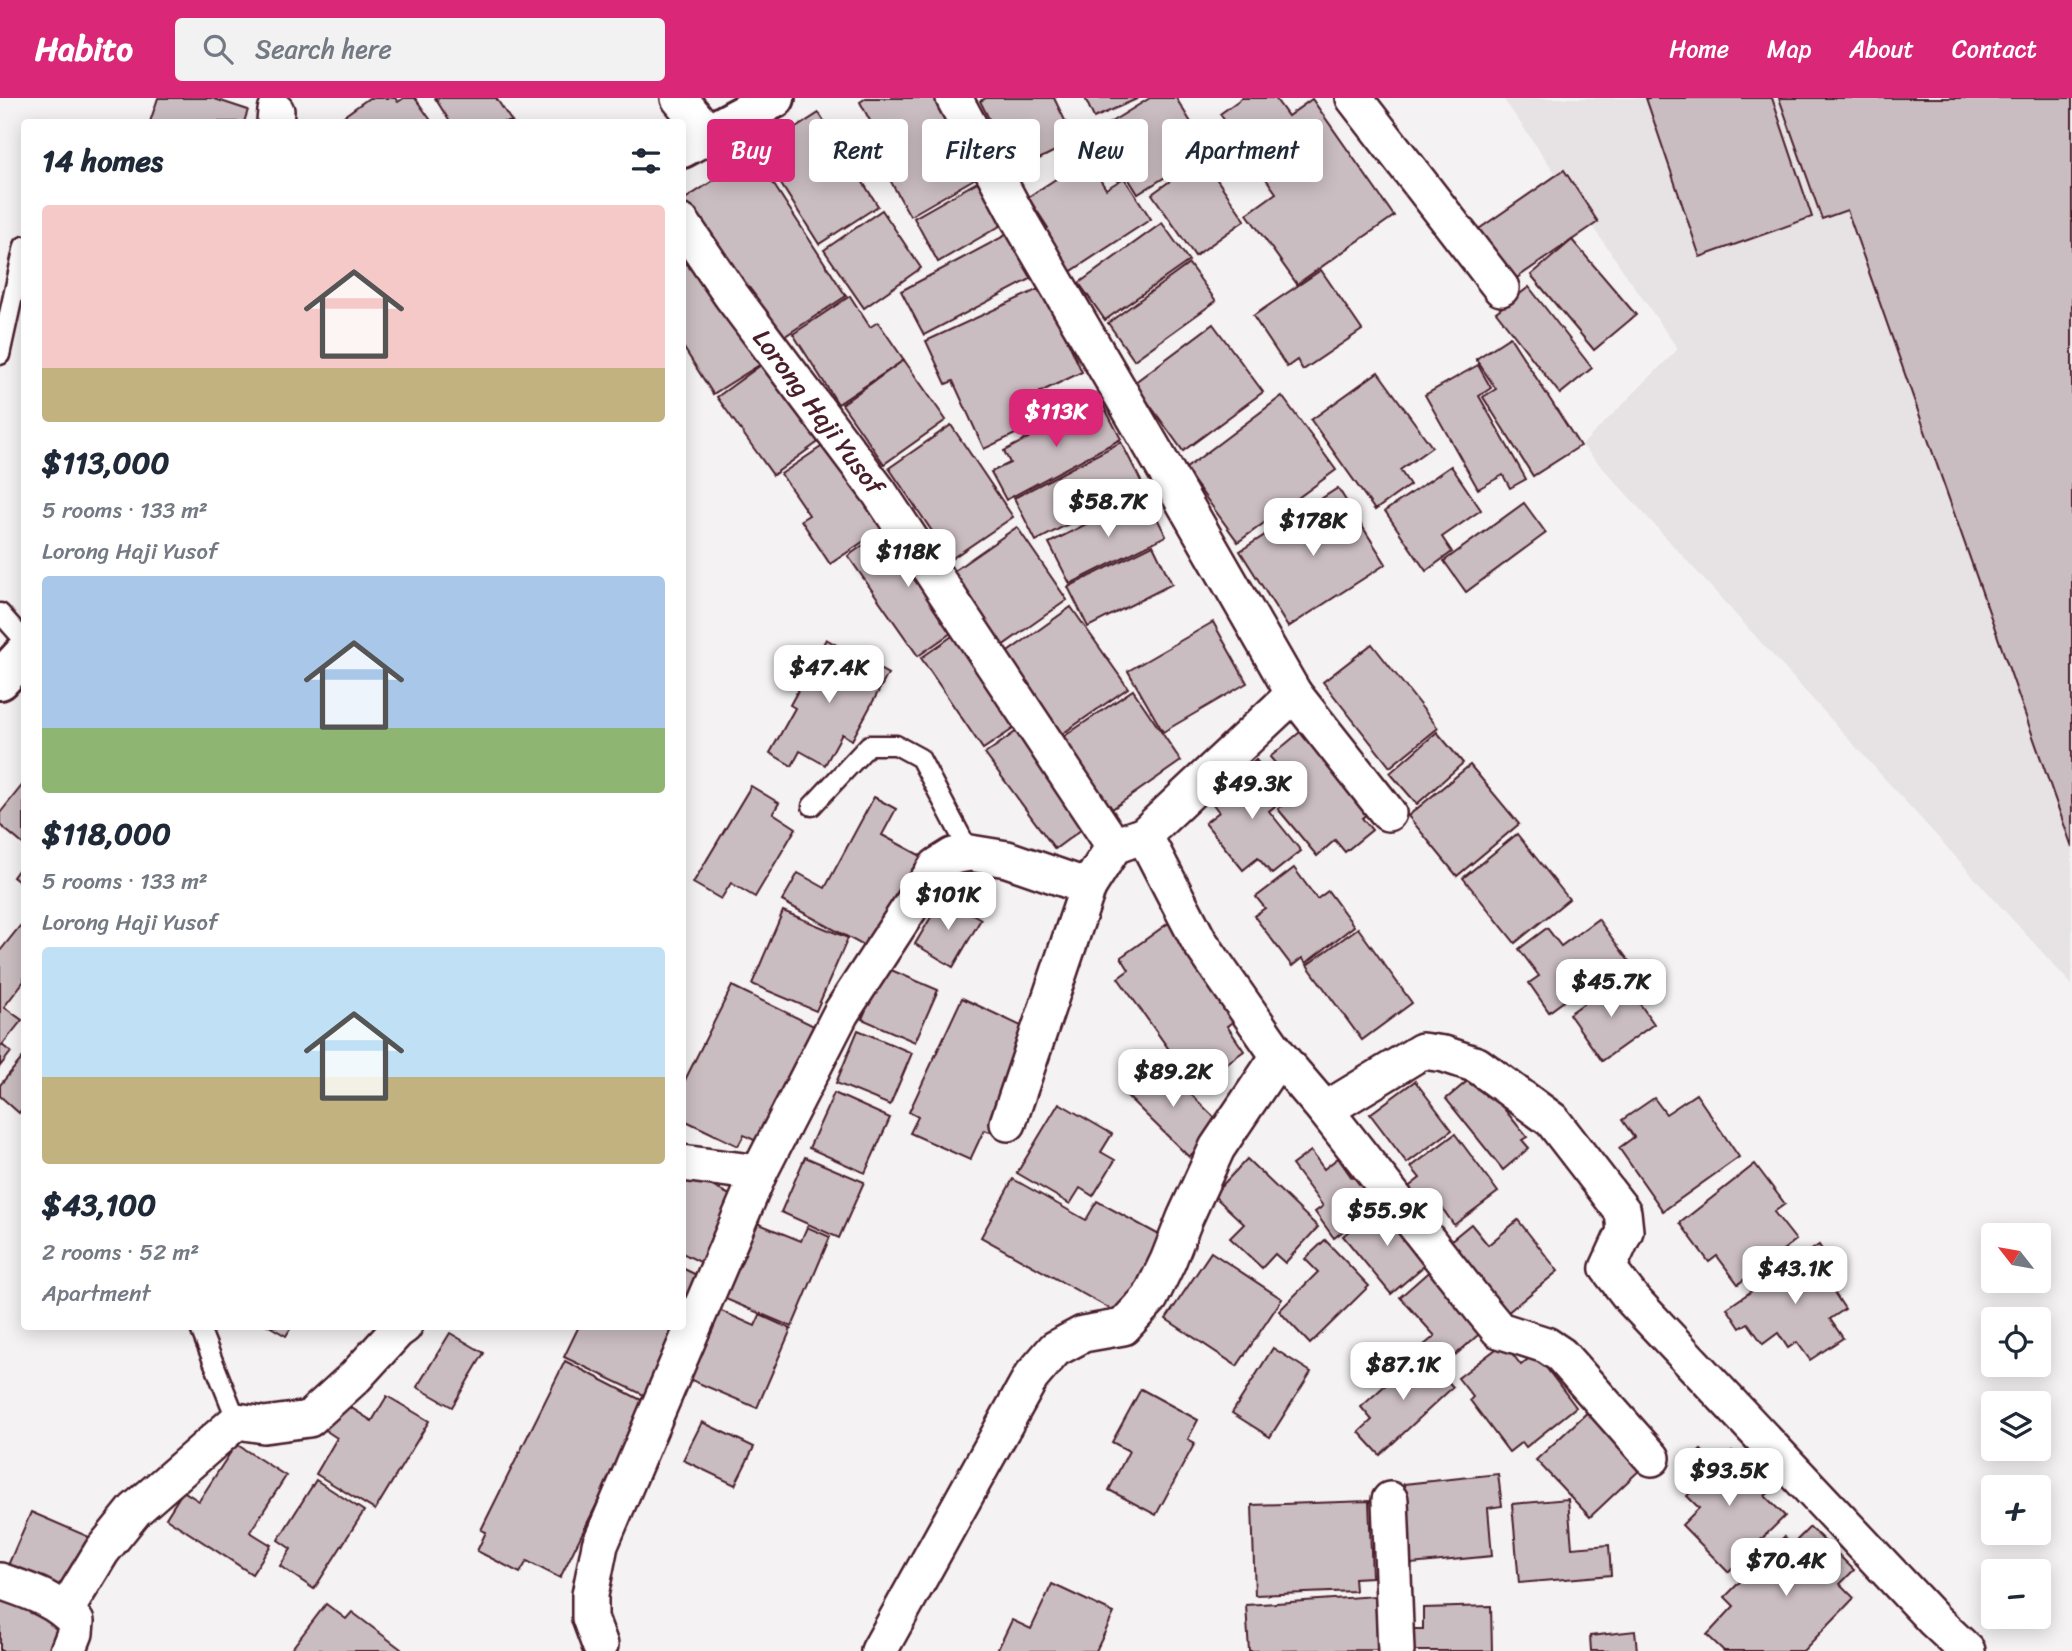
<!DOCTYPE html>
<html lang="en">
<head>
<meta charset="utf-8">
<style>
	body { margin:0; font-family:Sriracha,sans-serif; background:#f2f2f3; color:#1f2937; height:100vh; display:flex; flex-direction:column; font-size:26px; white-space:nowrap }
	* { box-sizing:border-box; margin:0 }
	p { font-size:23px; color:#747a83 }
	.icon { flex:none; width:38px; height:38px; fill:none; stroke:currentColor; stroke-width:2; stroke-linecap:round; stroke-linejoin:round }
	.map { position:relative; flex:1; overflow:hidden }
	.sheet { position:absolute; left:21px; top:21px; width:665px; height:1211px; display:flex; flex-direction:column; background:#fff; border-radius:7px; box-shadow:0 4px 18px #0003 }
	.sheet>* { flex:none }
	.hud { position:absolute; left:707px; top:21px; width:665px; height:63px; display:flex; gap:14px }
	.needle { width:46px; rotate:301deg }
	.controls { position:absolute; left:1981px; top:1125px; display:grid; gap:14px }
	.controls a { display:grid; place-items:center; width:70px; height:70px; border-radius:7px; background:#fff; box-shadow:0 4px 18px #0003; font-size:35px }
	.price { position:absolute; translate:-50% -60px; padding:0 16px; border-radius:14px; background:#fff; color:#222; font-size:23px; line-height:46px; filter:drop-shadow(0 2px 4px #0008) }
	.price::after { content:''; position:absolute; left:50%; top:42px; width:21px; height:16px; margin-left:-10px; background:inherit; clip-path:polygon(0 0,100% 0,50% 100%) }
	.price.active { background:#db2777; color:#fff }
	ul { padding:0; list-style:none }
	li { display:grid; align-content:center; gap:14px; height:371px; padding:0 21px }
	li span { display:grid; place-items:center; height:217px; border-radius:7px; color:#555 }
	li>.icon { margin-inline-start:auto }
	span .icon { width:126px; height:126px; fill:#fffc; stroke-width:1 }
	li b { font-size:30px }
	h2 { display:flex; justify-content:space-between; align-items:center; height:84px; padding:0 21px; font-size:30px }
	.pill { padding:0 24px; border-radius:7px; background:#fff; box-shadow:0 4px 18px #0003; font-size:24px; line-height:63px }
	.pill.active { background:#db2777; color:#fff }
	header { display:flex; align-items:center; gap:42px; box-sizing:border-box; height:98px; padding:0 35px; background:#db2777; color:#fff }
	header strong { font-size:33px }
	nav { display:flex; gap:38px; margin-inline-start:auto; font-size:24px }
	.search { width:490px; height:63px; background:#f2f2f3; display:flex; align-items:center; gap:18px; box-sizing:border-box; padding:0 24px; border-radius:7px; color:#747a83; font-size:26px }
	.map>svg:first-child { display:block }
	.built { fill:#e7e2e3 }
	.building { fill:#cabdc1; stroke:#4a1f2b; stroke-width:2 }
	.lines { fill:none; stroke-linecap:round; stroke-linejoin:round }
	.service-casing { stroke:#4a1f2b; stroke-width:23 }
	.minor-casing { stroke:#4a1f2b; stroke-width:40 }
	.primary-casing { stroke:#4a1f2b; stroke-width:44 }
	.service { stroke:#fff; stroke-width:18 }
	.minor { stroke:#fff; stroke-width:35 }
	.primary { stroke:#fff; stroke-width:38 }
	.labels { text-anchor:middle; stroke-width:7; stroke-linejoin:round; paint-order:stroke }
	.street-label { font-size:26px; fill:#4a1f2b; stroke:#fff }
</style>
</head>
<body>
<header>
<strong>Habito</strong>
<div class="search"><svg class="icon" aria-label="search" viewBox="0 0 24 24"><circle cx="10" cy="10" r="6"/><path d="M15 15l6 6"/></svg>Search here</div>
<nav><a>Home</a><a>Map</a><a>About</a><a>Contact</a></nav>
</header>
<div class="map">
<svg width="2072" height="1553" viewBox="0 0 2072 1553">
	<rect width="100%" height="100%" fill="#f4f2f2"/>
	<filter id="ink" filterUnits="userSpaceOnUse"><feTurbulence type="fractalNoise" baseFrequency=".0143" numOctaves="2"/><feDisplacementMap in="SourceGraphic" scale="14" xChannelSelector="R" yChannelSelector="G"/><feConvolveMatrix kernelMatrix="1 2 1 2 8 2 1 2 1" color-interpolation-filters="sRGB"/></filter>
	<g filter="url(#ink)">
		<path class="built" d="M1503 0H2072V887L1582 347 1678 251Z"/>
		<g class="building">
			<path d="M158 0H212L248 12 244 24H150Z"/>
			<path d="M369 0H395L398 4 404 0H415L432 24H349L344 18Z"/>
			<path d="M435 0H496L512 24H450Z"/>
			<path d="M866 0H937L969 57 962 61 974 81 910 118 865 37 875 32 860 4Z"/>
			<path d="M986 0H1054L1075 43 1015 73 980 3Z"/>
			<path d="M1085 0H1139L1094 20Z"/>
			<path d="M1150 0H1176L1208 52 1138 96 1098 32Z"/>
			<path d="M1242 0H1275L1288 18 1312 1 1394 118 1297 186 1247 116 1276 95 1220 16Z"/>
			<path d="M1646 0H1772L1812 119 1700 159Z"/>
			<path d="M1779 0H2072V749L1847 112 1822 121Z"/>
			<path d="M819 15 878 108 819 146 760 53Z"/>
			<path d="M754 56 846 198 782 240 762 209 754 215 682 107V103Z"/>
			<path d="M1202 60 1245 122 1195 158 1152 96Z"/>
			<path d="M1087 61 1106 91 1124 80 1151 121 1070 174 1043 133 1048 130 1028 99Z"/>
			<path d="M1564 72 1598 124 1508 186 1473 135Z"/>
			<path d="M988 78 1012 121 938 164 914 120Z"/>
			<path d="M882 112 921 170 864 210 824 152Z"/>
			<path d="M1162 125 1189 163 1105 222 1079 185Z"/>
			<path d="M682 131 764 264 713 296 682 247Z"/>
			<path d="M1017 131 1040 176 924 237 901 193Z"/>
			<path d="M1572 142 1636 217 1594 252 1531 177Z"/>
			<path d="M1189 166 1216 203 1134 262 1108 225Z"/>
			<path d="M1321 172 1362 232 1303 272 1297 262 1287 269 1253 218Z"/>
			<path d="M1043 189 1082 274 1040 294 1051 319 984 351 953 283 946 286 926 243Z"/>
			<path d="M1529 189 1592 270 1560 296 1496 214Z"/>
			<path d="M850 198 870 229 878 224 904 262 838 306 793 236Z"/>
			<path d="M1213 226 1263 294 1183 353 1134 285Z"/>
			<path d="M1510 239 1580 348 1533 378 1483 299 1496 291 1476 261Z"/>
			<path d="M776 256 832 334 773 377 717 299Z"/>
			<path d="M904 262 946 322 884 366 842 306Z"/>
			<path d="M1478 267 1491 290 1479 298 1526 381 1510 390 1503 377 1478 391 1425 297Z"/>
			<path d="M1378 274 1432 349 1400 372 1410 387 1375 412 1311 322Z"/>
			<path d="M1282 298 1336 372 1238 444 1185 371Z"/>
			<path d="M1100 301 1121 341 1006 402 991 374 1010 365 1004 353Z"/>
			<path d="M951 327 1013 419 951 461 889 370Z"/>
			<path d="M839 337 895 422 830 466 801 422 809 417 781 376Z"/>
			<path d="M1121 344 1143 387 1036 443 1014 400Z"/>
			<path d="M1451 368 1481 412 1442 439 1452 454 1426 473 1385 413Z"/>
			<path d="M1338 390 1386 466 1288 529 1240 453Z"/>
			<path d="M1145 396 1166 438 1070 486 1049 445Z"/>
			<path d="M1524 405 1546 435 1466 494 1444 463Z"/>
			<path d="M897 423 968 523 918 558 848 458Z"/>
			<path d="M1017 429 1067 502 999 550 948 477Z"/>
			<path d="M1153 447 1172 486 1088 529 1068 489Z"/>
			<path d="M1071 509 1128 590 1062 636 1005 556Z"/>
			<path d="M1213 524 1247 585 1163 634 1128 573Z"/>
			<path d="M968 527 1031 619 983 651 921 560Z"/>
			<path d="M826 541 888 576 852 642 842 636 825 667 800 653 792 668 770 655 795 610 790 607Z"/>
			<path d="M1372 546 1438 630 1390 669 1323 584Z"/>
			<path d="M1133 592 1181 663 1112 711 1063 639Z"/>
			<path d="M1032 622 1101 717 1055 751 985 656Z"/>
			<path d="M1312 624 1372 712 1362 720 1372 732 1345 754 1335 742 1317 758 1278 711 1299 693 1270 659Z"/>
			<path d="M1437 634 1463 665 1417 706 1390 675Z"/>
			<path d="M1256 662 1286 699 1269 713 1301 753 1272 776 1258 760 1243 772 1205 725 1219 714 1209 701Z"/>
			<path d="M1470 667 1519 726 1457 778 1408 718Z"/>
			<path d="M24 685V747L0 727V715Z"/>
			<path d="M751 688 779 705 773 715 796 730 755 799 731 785 721 801 693 785Z"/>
			<path d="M874 699 896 711 882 737 923 759 873 853 782 803 798 775 825 790Z"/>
			<path d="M1517 736 1569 801 1515 845 1463 780Z"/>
			<path d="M24 764V788L13 779Z"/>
			<path d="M1294 770 1317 801 1328 793 1354 828 1306 865 1302 860 1292 868 1254 818 1265 810 1256 799Z"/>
			<path d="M943 799 981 821 953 869 915 846Z"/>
			<path d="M783 813 848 840 816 913 752 886Z"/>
			<path d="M1598 821 1631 866 1584 900 1579 892 1549 914 1529 885 1539 878 1519 851 1547 830 1561 848Z"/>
			<path d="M1170 824 1238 920 1227 928 1244 953 1206 980 1194 963 1183 971 1118 880 1129 872 1121 859Z"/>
			<path d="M20 828 24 832V883L4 909 22 922 2 947 11 954 0 968V853Z"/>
			<path d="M1358 830 1412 905 1362 942 1307 867Z"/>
			<path d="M884 869 938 892 915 944 862 921Z"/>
			<path d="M1621 879 1654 926 1602 963 1569 916Z"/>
			<path d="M732 888 818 930 762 1046 744 1037 738 1048 682 1021V1012L687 1003 682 1001V988Z"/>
			<path d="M962 900 1036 935 990 1034 984 1032 970 1062 910 1035 918 1019 909 1014Z"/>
			<path d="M858 932 912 955 890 1007 836 985Z"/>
			<path d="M24 958V1008L19 1015 0 998V987Z"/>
			<path d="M1157 963 1221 1026 1189 1059 1124 995Z"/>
			<path d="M1471 980 1486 998 1492 996 1527 1039 1522 1042 1529 1050 1503 1072 1446 1001Z"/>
			<path d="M1415 983 1452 1032 1407 1065 1370 1016Z"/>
			<path d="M834 995 890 1020 865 1075 809 1050Z"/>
			<path d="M1696 996 1739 1059 1663 1113 1619 1050 1634 1039 1622 1022 1654 1000 1666 1016Z"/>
			<path d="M1059 1005 1112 1036 1101 1054 1115 1062 1093 1098 1080 1090 1070 1106 1017 1075Z"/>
			<path d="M1455 1036 1498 1094 1454 1127 1440 1107 1426 1118 1406 1091 1420 1080 1411 1069Z"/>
			<path d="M1311 1053 1324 1071 1338 1060 1352 1080 1361 1074 1382 1103 1334 1140 1315 1114 1323 1108 1292 1067Z"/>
			<path d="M805 1059 864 1084 839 1140 781 1114Z"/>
			<path d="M1247 1061 1318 1129 1285 1165 1275 1156 1262 1170 1230 1140 1244 1126 1213 1097Z"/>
			<path d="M1755 1066 1785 1106 1774 1114 1796 1142 1738 1186 1717 1158 1709 1164 1680 1125Z"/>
			<path d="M682 1073 738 1101 704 1166 682 1155Z"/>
			<path d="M1013 1081 1086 1122 1097 1103 1163 1139 1121 1217 981 1139Z"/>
			<path d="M1382 1104 1431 1162 1391 1196 1343 1138Z"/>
			<path d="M1518 1122 1558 1173 1501 1220 1443 1149 1471 1126 1488 1147Z"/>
			<path d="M752 1123 801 1143 807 1129 830 1139 792 1229 721 1199Z"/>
			<path d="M1325 1142 1369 1188 1310 1246 1279 1213 1318 1174 1305 1161Z"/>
			<path d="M1819 1147 1836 1172 1824 1179 1845 1211 1830 1221 1843 1240 1810 1262 1797 1244 1788 1250 1778 1235 1763 1246 1748 1225 1740 1230 1727 1210Z"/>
			<path d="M1211 1154 1282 1201 1237 1268 1166 1221Z"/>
			<path d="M682 1170 705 1181 682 1227Z"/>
			<path d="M1433 1170 1486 1230 1443 1268 1424 1247 1435 1238 1400 1199Z"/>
			<path d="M719 1212 755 1228 760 1217 791 1231 757 1310 689 1281Z"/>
			<path d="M269 1228H292L286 1238Z"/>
			<path d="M579 1228H682L648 1299 564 1259Z"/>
			<path d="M450 1235 484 1255 452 1309 417 1289Z"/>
			<path d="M1504 1245 1521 1267 1535 1255 1576 1309 1526 1349 1522 1344 1509 1354 1470 1302 1473 1299 1458 1280Z"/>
			<path d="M1273 1250 1311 1274 1270 1339 1232 1315Z"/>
			<path d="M1422 1254 1453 1289 1380 1357 1359 1334 1372 1322 1361 1309Z"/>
			<path d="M565 1263 647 1305 560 1480 527 1463 520 1475 477 1453 486 1434 481 1432Z"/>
			<path d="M1141 1291 1198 1322 1188 1341 1195 1345 1156 1417 1109 1392 1129 1353 1112 1344Z"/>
			<path d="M387 1298 429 1323 375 1412 316 1376 337 1340 325 1332 342 1304 372 1323Z"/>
			<path d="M1591 1311 1644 1368 1590 1419 1536 1362Z"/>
			<path d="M702 1324 754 1349 735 1387 683 1362Z"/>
			<path d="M236 1346 286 1378 250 1434 271 1447 252 1476 166 1420 183 1393 199 1403Z"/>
			<path d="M1701 1352 1717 1369 1732 1353 1771 1393 1765 1398 1785 1418 1728 1474 1682 1427 1699 1410 1687 1398 1698 1387 1682 1370Z"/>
			<path d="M1498 1376 1502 1408 1488 1410 1492 1458 1411 1466 1404 1386Z"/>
			<path d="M316 1382 364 1413 314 1491 280 1468 291 1451 278 1442Z"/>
			<path d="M1568 1401 1572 1450 1609 1447 1611 1477 1519 1485 1512 1406Z"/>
			<path d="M1369 1403 1372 1479 1354 1480 1355 1493 1255 1497 1252 1407Z"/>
			<path d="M31 1414 96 1442 71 1500 6 1472Z"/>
			<path d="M1810 1429 1854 1472 1840 1486 1854 1500 1803 1553H1724L1707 1537 1734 1508 1725 1499 1784 1439 1792 1447Z"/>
			<path d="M1052 1486 1114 1515 1096 1553H997L1012 1522 1031 1531Z"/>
			<path d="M1375 1498 1378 1552 1249 1553 1246 1507Z"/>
			<path d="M0 1501 62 1527 51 1553H0Z"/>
			<path d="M326 1506 346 1521 352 1514 401 1551 400 1553H323L320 1551 319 1553H290Z"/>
			<path d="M1491 1508 1492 1553H1410L1409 1531H1423V1510Z"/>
			<path d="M1635 1533 1637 1553H1591L1590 1538Z"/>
		</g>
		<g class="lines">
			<g class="service-casing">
				<g id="service">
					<path d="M0 257 24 148"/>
					<path d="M0 515 24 542"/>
					<path d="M812 708 869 647H896L920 660 970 755"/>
					<path d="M199 1228 237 1323"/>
				</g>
			</g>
			<g class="minor-casing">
				<g id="minor">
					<path d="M679 0 708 35"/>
					<path d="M1354 0 1501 190"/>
					<path d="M275 24 276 13"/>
					<path id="s1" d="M682 125 731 197 879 394 1114 748"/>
					<path d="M1294 596 1388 715"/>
					<path d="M1144 737 1199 843 1279 958 1325 1012 1480 1209 1499 1232 1546 1247 1561 1257 1652 1360"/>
					<path d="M1325 1012 1422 953 1444 956 1477 967 1552 1022 1623 1114 1625 1133 1608 1170 1632 1201 1934 1522 1967 1553"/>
					<path d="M1008 1025 1088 789"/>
					<path d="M682 1065 759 1075"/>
					<path d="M1390 1402 1396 1553"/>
					<path d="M0 1483C28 1493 56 1501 76 1524L75 1535 68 1553"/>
					<path d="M66 1512 102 1453 135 1412 237 1323 264 1327 309 1321 355 1279 397 1233 404 1228"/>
					<path d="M600 1547 590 1520V1497L600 1447 759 1075 841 915 937 768 953 758 970 755 1007 761 1088 789 1114 748 1144 737 1294 596 1155 354 1020 123 954 0"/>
					<path d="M879 1553 1031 1279 1055 1251 1083 1236 1123 1229 1150 1200 1168 1163 1185 1120 1217 1050 1279 958"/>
				</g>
			</g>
			<g class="primary-casing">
				<g id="primary">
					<path d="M682 50 775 0"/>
					<path d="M0 582 24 556"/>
				</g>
			</g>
			<use href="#service" class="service"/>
			<use href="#minor" class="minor"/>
			<use href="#primary" class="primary"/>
		</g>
	</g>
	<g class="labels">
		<g class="street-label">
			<text dy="9" stroke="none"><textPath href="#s1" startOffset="233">Lorong Haji Yusof</textPath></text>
		</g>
	</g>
</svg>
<div class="controls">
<a><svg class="needle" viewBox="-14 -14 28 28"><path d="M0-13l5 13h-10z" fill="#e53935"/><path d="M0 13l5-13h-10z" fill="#747a83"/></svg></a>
<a><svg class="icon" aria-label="locate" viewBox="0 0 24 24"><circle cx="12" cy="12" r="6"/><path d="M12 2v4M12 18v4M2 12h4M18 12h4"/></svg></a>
<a><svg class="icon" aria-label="layers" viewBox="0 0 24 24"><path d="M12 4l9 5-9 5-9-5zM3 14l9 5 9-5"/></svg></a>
<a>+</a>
<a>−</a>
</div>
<b class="price active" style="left:1056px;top:351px">$113K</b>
<b class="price" style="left:1108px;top:441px">$58.7K</b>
<b class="price" style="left:1313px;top:460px">$178K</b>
<b class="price" style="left:908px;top:491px">$118K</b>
<b class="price" style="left:829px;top:607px">$47.4K</b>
<b class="price" style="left:1252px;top:723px">$49.3K</b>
<b class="price" style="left:948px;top:834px">$101K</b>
<b class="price" style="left:1611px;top:921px">$45.7K</b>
<b class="price" style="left:1173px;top:1011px">$89.2K</b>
<b class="price" style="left:1387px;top:1150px">$55.9K</b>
<b class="price" style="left:1795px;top:1208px">$43.1K</b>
<b class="price" style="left:1403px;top:1304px">$87.1K</b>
<b class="price" style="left:1729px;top:1410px">$93.5K</b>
<b class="price" style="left:1786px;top:1500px">$70.4K</b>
<div class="hud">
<a class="pill active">Buy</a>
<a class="pill">Rent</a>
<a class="pill">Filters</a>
<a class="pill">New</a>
<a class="pill">Apartment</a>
</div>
<section class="sheet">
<h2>14 homes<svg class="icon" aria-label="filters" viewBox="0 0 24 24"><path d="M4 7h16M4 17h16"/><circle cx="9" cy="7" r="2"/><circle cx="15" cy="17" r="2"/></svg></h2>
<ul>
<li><span style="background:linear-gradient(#f6c9c9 75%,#c2b280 0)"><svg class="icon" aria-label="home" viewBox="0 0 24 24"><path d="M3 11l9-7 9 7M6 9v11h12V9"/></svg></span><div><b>$113,000</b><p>5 rooms · 133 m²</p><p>Lorong Haji Yusof</p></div></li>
<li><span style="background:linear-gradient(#a9c7e8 70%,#8fb573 0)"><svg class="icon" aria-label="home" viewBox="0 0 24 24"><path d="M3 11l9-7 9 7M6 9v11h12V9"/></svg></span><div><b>$118,000</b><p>5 rooms · 133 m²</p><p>Lorong Haji Yusof</p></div></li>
<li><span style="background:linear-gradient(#bfe0f5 60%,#c2b280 0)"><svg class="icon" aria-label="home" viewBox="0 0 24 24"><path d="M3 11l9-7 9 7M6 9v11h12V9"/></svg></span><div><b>$43,100</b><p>2 rooms · 52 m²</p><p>Apartment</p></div></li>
</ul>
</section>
</div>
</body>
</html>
